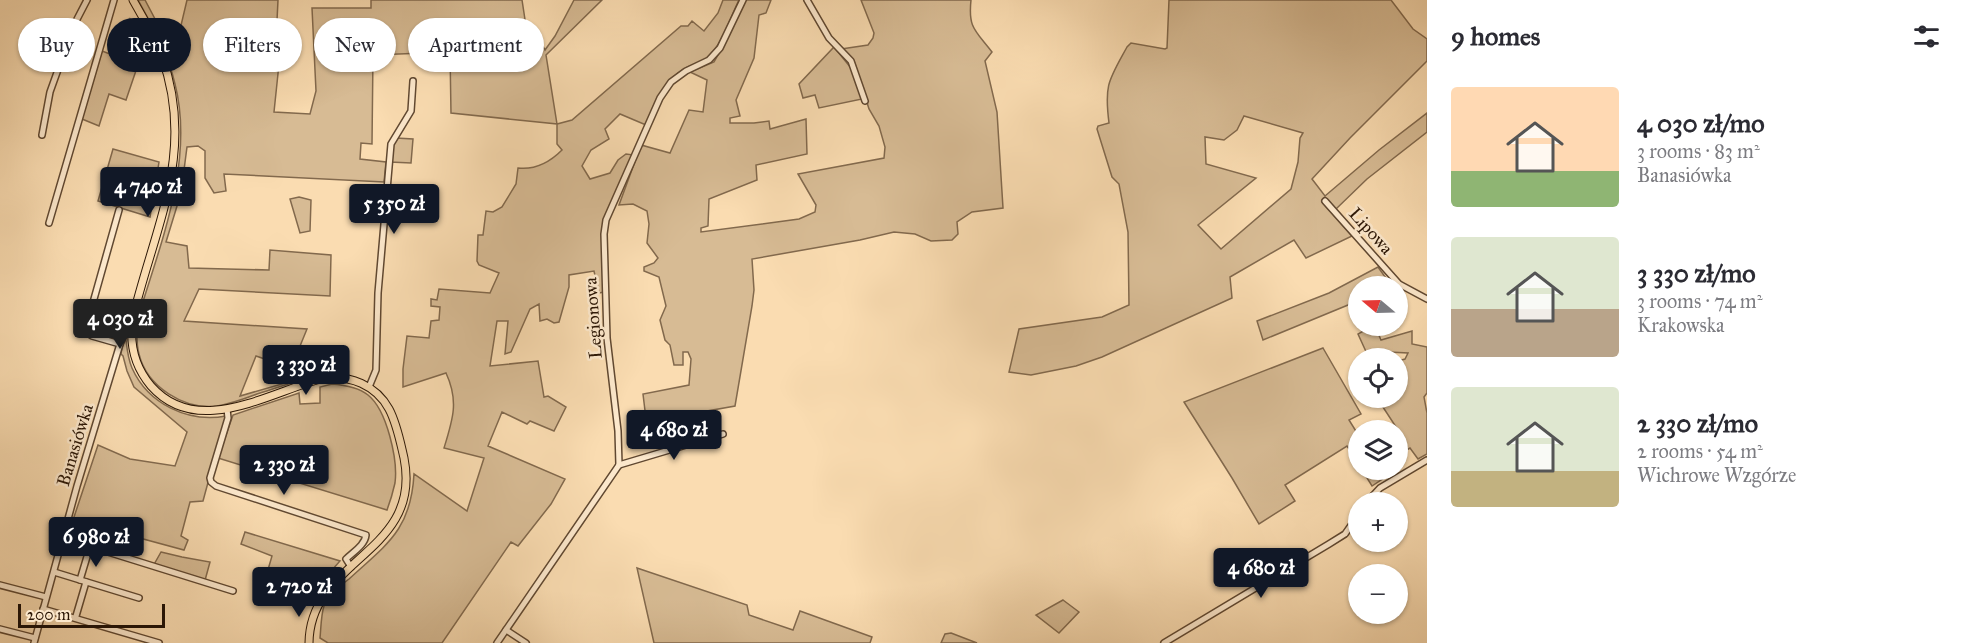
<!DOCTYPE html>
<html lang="en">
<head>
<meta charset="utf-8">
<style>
	body { margin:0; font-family:"IM FELL Great Primer",serif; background:#f7f7f7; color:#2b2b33; height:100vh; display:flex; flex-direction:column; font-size:22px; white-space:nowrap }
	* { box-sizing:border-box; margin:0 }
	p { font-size:20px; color:#7c7c81 }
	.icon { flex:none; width:33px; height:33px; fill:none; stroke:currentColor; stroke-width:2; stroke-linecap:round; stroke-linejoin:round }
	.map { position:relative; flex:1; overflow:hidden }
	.drawer { display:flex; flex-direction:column; background:#fff; width:540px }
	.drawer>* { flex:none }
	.top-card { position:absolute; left:18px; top:18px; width:570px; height:54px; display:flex; gap:12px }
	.needle { width:39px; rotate:289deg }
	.controls { position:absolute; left:1348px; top:276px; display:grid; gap:12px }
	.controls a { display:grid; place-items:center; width:60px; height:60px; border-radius:50%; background:#fff; box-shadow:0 2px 4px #0004; font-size:30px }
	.scale { position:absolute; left:18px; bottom:15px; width:147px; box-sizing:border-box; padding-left:6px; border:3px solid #2c1706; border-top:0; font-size:16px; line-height:21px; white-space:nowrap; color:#2c1706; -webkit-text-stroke:4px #fce8cc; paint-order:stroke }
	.price { position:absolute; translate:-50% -51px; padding:0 14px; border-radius:6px; background:#111827; color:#fff; font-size:20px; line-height:39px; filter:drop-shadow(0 2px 3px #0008) }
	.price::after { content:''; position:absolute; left:50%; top:36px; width:18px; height:14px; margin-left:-9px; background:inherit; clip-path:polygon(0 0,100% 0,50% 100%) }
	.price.on { background:#222; color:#fff }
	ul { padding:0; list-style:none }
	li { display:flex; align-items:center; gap:18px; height:150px; padding:0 24px }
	li span { display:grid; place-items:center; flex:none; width:168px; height:120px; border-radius:6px; color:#555 }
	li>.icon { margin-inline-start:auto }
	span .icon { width:72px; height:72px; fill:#fffc; stroke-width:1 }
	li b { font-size:26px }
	h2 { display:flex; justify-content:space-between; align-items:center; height:72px; padding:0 24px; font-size:26px }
	.pill { padding:0 21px; border-radius:27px; background:#fff; box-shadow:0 2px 4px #0004; font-size:21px; line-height:54px }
	.pill.on { background:#111827; color:#fff }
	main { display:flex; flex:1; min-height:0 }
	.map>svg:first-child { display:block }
	.green { fill:#d7bb94; stroke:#82694d; stroke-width:1.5; fill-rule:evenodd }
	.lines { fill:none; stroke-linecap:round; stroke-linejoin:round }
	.minor-casing { stroke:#604831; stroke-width:8 }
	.major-casing { stroke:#2c1706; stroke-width:9 }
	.minor { stroke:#fce8cc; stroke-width:5 }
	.major { stroke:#fadcb1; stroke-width:7 }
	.labels { text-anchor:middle; stroke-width:5; stroke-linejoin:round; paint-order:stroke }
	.street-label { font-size:18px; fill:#2c1706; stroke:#fce8cc }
</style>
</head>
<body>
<main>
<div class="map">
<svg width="1427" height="643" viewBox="0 0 1427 643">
	<rect width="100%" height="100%" fill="#fadcb1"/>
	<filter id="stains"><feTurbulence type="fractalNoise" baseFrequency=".00333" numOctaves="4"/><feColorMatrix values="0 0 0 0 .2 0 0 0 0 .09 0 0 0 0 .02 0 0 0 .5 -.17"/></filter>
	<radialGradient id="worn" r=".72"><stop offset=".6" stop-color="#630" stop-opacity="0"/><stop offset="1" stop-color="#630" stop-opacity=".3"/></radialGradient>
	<g class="green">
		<path d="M138 0H145L174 55 187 0H278L275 62 279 64 274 112 310 114 316 91 312 8H371V0H522L526 26 539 39 545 50 555 36 574 0H602L546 55 557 124 572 120 681 26H688L692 21 704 31 718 13 723 0H739C730 18 723 43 708 57 702 63 691 64 684 69 663 82 654 103 646 125L620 114 605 129 609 139 591 150 582 166 590 179 610 173 618 160 626 154 634 155 606 215 604 292 599 293 594 271 569 275V287L559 322 554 323 547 319 540 321 539 304 530 309 511 352 505 354 508 321H497L490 366 538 361 544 397 548 396 566 407 554 431 530 421 527 424 502 412 488 446 565 479 551 504 518 546 511 542 442 643H328L320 638C321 628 321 615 324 606 329 594 340 586 349 579 387 544 411 530 414 474L467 511 484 458 444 448C453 419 459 401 446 373L403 387V369L407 336 429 338 431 321 439 320 440 307 431 306V299L437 300 439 289 490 293 499 273 479 265 477 261 478 235H483L486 211 493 212 502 207 516 184 518 168C535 170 550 162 562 150L557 144V124L451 113 450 52 373 55 372 144 361 143 360 159 386 162 384 182 224 174 226 191 214 193 205 178V151L198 146 187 147 181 193 166 242 187 246 189 268 269 270 270 250 331 255 330 296 199 289 184 321 307 329 291 368 256 356 240 396 327 371C303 379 280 387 257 394 244 399 230 404 217 406 184 410 147 387 139 354 136 343 137 332 137 321 159 247 195 162 175 84 168 54 153 27 138 0Z"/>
		<path d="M745 0H771L766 13 759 15 754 58 736 100 740 116 730 118V123H754L769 121 770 129 806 119 807 154 756 165 757 180 709 199 708 226 701 228V232L799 219 815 212 816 205 798 174 884 158 885 147 879 126 869 109 854 61 841 49 868 45 873 38 874 33 861 0H971C968 28 975 30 992 52L985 61 997 112 1003 208 972 212 957 222 958 234 952 240 931 241 915 234 894 232 860 240 752 259 754 290 752 306 735 406 690 414 646 419 643 394 689 385 691 359 688 352H683V365H674L670 345 665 340 660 320 666 306 659 277 644 271V267L654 263 658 258 647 243 649 224 647 211 633 204 619 205 641 145 670 153 689 110 703 112 707 80 690 72 714 62 721 50Z"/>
		<path d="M1169 0H1391L1413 29 1427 39V61L1350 138 1312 179 1325 196 1379 150 1427 113V132L1367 179 1335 210 1325 197 1322 202 1352 236 1306 258 1294 240 1230 277 1232 298 1102 357 1076 366 1031 375 1009 372 1019 329 1102 317 1129 305 1128 232 1119 184 1112 177 1097 129 1098 126 1109 123C1104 84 1109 80 1127 47L1131 43 1165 49 1167 48ZM1244 116 1303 133 1300 138 1298 162 1291 189 1221 249 1198 225 1256 178 1206 164 1205 137 1224 140 1237 130Z"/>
		<path d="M130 19 145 44 126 100 109 94 99 126 82 119 102 51 118 57Z"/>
		<path d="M834 47 851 68 862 99 819 108 815 95 803 98 799 84Z"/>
		<path d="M396 138 413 139 411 163 390 162 392 144Z"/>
		<path d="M113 149 159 162 150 217 98 201Z"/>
		<path d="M299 197 311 200 310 231 300 233 290 199Z"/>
		<path d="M1378 267 1388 281 1378 286H1359V298L1348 305 1263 340 1257 321 1329 293Z"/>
		<path d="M1372 326H1375L1381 340 1412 331V344L1427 347V393L1424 397 1427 413V454L1418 459 1410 448 1405 451 1398 440V430L1377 398H1398V375L1401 373H1398V361L1405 359 1408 353 1388 352 1368 356 1358 334Z"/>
		<path d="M123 340H126C127 349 128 359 132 368 148 404 188 423 226 416L203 501 190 502 181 536 188 540 184 550 73 520 98 445 130 459 175 466 187 432 134 387 127 371 123 356 121 354Z"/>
		<path d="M1323 348 1361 414 1349 420 1359 436V464L1347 446 1285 485 1295 501 1259 524 1232 478 1184 402Z"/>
		<path d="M332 384C345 385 358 387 368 395 387 410 398 460 395 483 393 492 390 502 387 510L218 458 233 415 299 393 300 404 320 403V387Z"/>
		<path d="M1362 470H1379L1384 478 1372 486Z"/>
		<path d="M245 532 340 561 311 594 265 580 272 556 241 544Z"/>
		<path d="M161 552 182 557 210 562 204 584 152 568Z"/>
		<path d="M637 568 747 605 749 615 793 630 800 611 872 637 870 643H654Z"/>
		<path d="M1063 600 1079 612 1059 633 1036 615Z"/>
		<path d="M951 633 977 643H941L945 634Z"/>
	</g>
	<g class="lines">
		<g class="minor-casing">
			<g id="minor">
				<path d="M807 0 829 38 851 61 865 101"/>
				<path d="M42 135 50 92 74 25 87 0"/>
				<path d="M1325 201 1399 284 1427 299"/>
				<path d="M119 210 85 331 92 336 120 344"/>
				<path d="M49 223 114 0"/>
				<path d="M369 387 376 370 378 293 391 144 411 111 413 81"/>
				<path d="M227 409 228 418 210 478 211 482 216 486 366 535C365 545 353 552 346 559L351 567"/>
				<path d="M619 465 723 434"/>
				<path d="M1367 502 1380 488 1427 460"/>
				<path d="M63 538 233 591"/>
				<path d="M54 572 139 598"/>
				<path d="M80 580 89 550"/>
				<path d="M0 585 46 597"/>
				<path d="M43 609 159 643"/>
				<path d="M76 616 86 582"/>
				<path d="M0 629 35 638"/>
				<path d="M506 630 526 643"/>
				<path d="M34 643 77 486 120 344 125 333 131 330"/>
				<path d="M497 643 619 465 618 431 607 338 604 234 606 220 660 98 671 82 686 71 709 60 720 48 743 0"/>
				<path d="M1164 643 1329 544 1345 534 1359 514"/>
			</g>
		</g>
		<g class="major-casing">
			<path id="major" d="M133 0C143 18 155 37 162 57 196 152 155 226 133 317 129 342 134 366 151 386 198 439 269 392 324 378 350 375 376 385 389 409 397 424 400 441 404 458 423 554 310 558 309 643"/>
		</g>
		<use href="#minor" class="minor"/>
		<use href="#major" class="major"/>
	</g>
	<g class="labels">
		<g class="street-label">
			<text transform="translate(1371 231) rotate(48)" y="6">Lipowa</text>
			<text transform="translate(593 318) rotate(-94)" y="6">Legionowa</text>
			<text transform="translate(75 445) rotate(-73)" y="6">Banasiówka</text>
		</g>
	</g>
	<rect width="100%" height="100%" filter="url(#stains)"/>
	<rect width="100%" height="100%" fill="url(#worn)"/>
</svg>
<div class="controls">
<a><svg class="needle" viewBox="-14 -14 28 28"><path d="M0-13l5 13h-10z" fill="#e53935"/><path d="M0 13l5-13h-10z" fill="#7c7c81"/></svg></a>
<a><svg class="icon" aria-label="locate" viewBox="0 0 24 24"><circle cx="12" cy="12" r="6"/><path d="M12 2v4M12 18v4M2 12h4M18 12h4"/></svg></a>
<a><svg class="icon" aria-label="layers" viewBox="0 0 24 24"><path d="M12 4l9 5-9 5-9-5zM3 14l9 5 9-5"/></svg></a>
<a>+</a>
<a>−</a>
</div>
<div class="scale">200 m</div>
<b class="price" style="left:148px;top:218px">4 740 zł</b>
<b class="price" style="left:394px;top:235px">5 350 zł</b>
<b class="price on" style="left:120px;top:350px">4 030 zł</b>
<b class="price" style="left:306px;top:396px">3 330 zł</b>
<b class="price" style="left:674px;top:461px">4 680 zł</b>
<b class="price" style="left:284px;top:496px">2 330 zł</b>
<b class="price" style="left:96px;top:568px">6 980 zł</b>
<b class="price" style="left:1261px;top:599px">4 680 zł</b>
<b class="price" style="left:299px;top:618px">2 720 zł</b>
<div class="top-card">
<a class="pill">Buy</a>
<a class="pill on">Rent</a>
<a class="pill">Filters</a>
<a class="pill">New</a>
<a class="pill">Apartment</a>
</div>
</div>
<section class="drawer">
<h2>9 homes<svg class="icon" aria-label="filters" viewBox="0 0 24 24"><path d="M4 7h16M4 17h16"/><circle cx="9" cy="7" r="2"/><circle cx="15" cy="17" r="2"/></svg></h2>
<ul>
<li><span style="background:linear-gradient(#ffd9b3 70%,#8fb573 0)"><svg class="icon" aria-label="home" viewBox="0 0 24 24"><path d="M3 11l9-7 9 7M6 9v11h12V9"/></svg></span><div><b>4 030 zł/mo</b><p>3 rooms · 83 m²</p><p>Banasiówka</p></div></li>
<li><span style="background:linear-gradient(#dfe7d0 60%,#b9a48a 0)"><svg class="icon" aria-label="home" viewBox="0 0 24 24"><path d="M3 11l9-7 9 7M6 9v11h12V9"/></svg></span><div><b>3 330 zł/mo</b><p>3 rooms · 74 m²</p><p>Krakowska</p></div></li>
<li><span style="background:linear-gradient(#dfe7d0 70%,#c2b280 0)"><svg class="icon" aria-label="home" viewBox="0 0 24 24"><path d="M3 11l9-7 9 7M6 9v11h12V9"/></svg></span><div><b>2 330 zł/mo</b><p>2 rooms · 54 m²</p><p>Wichrowe Wzgórze</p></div></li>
</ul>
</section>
</main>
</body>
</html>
